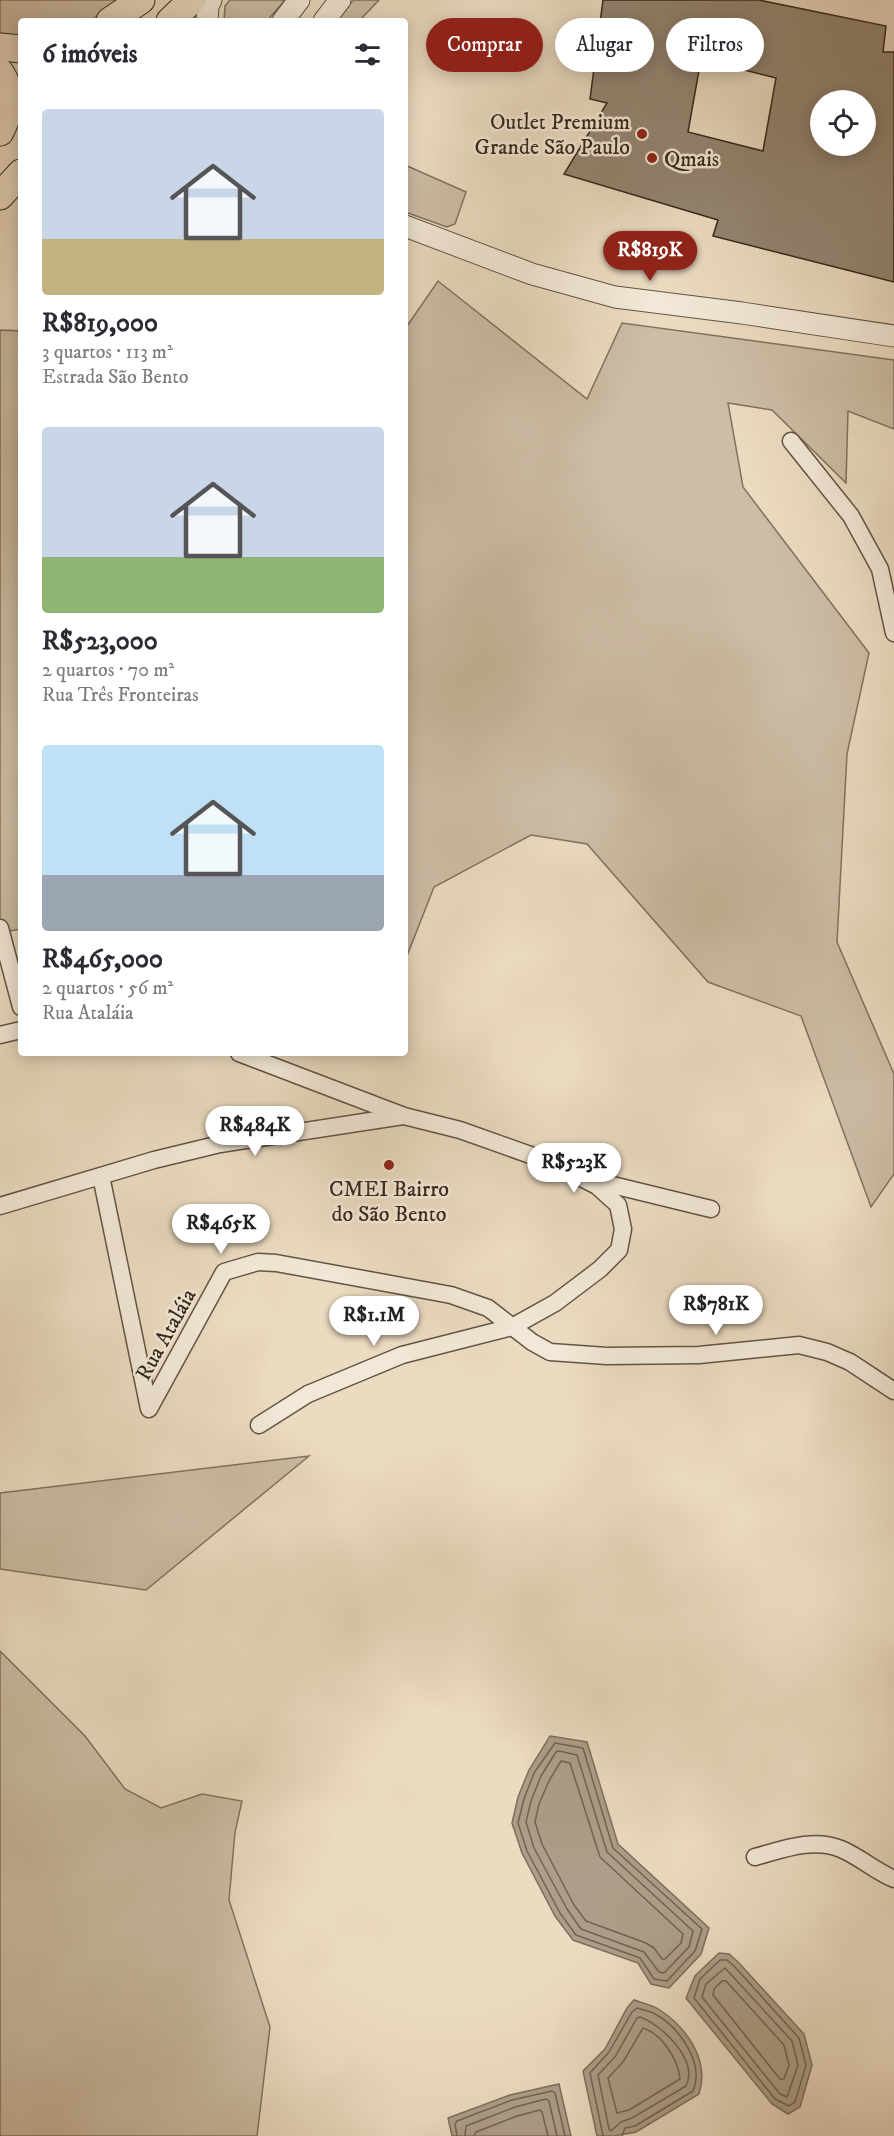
<!DOCTYPE html>
<html lang="pt">
<head>
<meta charset="utf-8">
<style>
	body { margin:0; font-family:"IM FELL DW Pica",serif; background:#f2f2f3; color:#2b2b33; height:100vh; display:flex; flex-direction:column; font-size:22px; white-space:nowrap }
	* { box-sizing:border-box; margin:0 }
	p { font-size:20px; color:#7c7c81 }
	.icon { flex:none; width:33px; height:33px; fill:none; stroke:currentColor; stroke-width:2; stroke-linecap:round; stroke-linejoin:round }
	.map { position:relative; flex:1; overflow:hidden }
	.sheet { position:absolute; left:18px; top:18px; width:390px; height:1038px; display:flex; flex-direction:column; background:#fff; border-radius:6px; box-shadow:0 3px 15px #0003 }
	.sheet>* { flex:none }
	.hud { position:absolute; left:426px; top:18px; width:378px; height:54px; display:flex; gap:12px }
	.fabs { position:absolute; left:810px; top:90px; display:grid; gap:12px }
	.fabs a { display:grid; place-items:center; width:66px; height:66px; border-radius:50%; background:#fff; box-shadow:0 3px 15px #0003; font-size:30px }
	.price { position:absolute; translate:-50% -51px; padding:0 14px; border-radius:21px; background:#fff; color:#222; font-size:20px; line-height:39px; filter:drop-shadow(0 2px 3px #0008) }
	.price::after { content:''; position:absolute; left:50%; top:36px; width:18px; height:14px; margin-left:-9px; background:inherit; clip-path:polygon(0 0,100% 0,50% 100%) }
	.price.current { background:#8f2418; color:#fff }
	ul { padding:0; list-style:none }
	li { display:grid; align-content:center; gap:12px; height:318px; padding:0 24px }
	li span { display:grid; place-items:center; height:186px; border-radius:6px; color:#555 }
	li>.icon { margin-inline-start:auto }
	span .icon { width:108px; height:108px; fill:#fffc; stroke-width:1 }
	li b { font-size:26px }
	h2 { display:flex; justify-content:space-between; align-items:center; height:72px; padding:0 24px; font-size:26px }
	.tag { padding:0 21px; border-radius:27px; background:#fff; box-shadow:0 3px 15px #0003; font-size:21px; line-height:54px }
	.tag.current { background:#8f2418; color:#fff }
	.map>svg:first-child { display:block }
	.green { fill:#ccbda5; stroke:#807260; stroke-width:1.5 }
	.water { fill:#ad9e89; stroke:#7d6f5d; stroke-width:1.5 }
	.lines { fill:none; stroke-linecap:round; stroke-linejoin:round }
	.shore { stroke:#706352; stroke-width:1.5 }
	.building { fill:#938572; stroke:#34281c; stroke-width:1.5; fill-rule:evenodd }
	.minor-casing { stroke:#625545; stroke-width:19 }
	.tertiary-casing { stroke:#625545; stroke-width:23 }
	.trunk-casing { stroke:#34281c; stroke-width:29 }
	.minor { stroke:#f2e8d7; stroke-width:16 }
	.tertiary { stroke:#f2e8d7; stroke-width:21 }
	.trunk { stroke:#ebdbc1; stroke-width:27 }
	.poi-dot { fill:#8f2418; stroke:#f2e8d7; stroke-width:2 }
	.labels { text-anchor:middle; stroke-width:5; stroke-linejoin:round; paint-order:stroke }
	.poi-label { font-size:22px; fill:#34281c; stroke:#f2e8d7; text-anchor:end }
	.street-label { font-size:22px; fill:#34281c; stroke:#f2e8d7 }
</style>
</head>
<body>
<div class="map">
<svg width="894" height="2136" viewBox="0 0 894 2136">
	<rect width="100%" height="100%" fill="#ebdbc1"/>
	<filter id="stains"><feTurbulence type="fractalNoise" baseFrequency=".00333" numOctaves="4"/><feColorMatrix values="0 0 0 0 .2 0 0 0 0 .09 0 0 0 0 .02 0 0 0 .5 -.17"/></filter>
	<radialGradient id="worn" r=".72"><stop offset=".6" stop-color="#630" stop-opacity="0"/><stop offset="1" stop-color="#630" stop-opacity=".3"/></radialGradient>
	<g class="green">
		<path d="M0 0H118L90 21H21V37L0 35Z"/>
		<path d="M230 0H285L267 21H224L225 6Z"/>
		<path d="M354 0H379L359 21H335L341 12Z"/>
		<path d="M405 165 466 192 455 224 447 227 405 212Z"/>
		<path d="M438 281 587 399 622 323 894 360V429L848 411 846 483 772 410 728 403 743 487 869 653 847 754 837 942 894 1074V1174L871 1207 801 1016 708 982 587 844 531 835 434 887 405 961V329Z"/>
		<path d="M0 330 21 331V929L0 933Z"/>
		<path d="M309 1456 146 1590 0 1569V1493Z"/>
		<path d="M0 1651 85 1736 125 1789 161 1808 202 1794 242 1801 235 1832 229 1900 270 2027 257 2136H0Z"/>
	</g>
	<g class="water">
		<path d="M550 1736 587 1742 618 1844 709 1928 701 1954 669 1988 651 1984 638 1963 573 1940 555 1916 522 1853 512 1823 518 1797 529 1770Z"/>
		<path d="M719 1953 729 1954 738 1962 804 2034 812 2065 800 2107 788 2114 772 2104 686 1998 695 1976Z"/>
		<path d="M634 2000C642 2003 653 2005 660 2010 687 2028 710 2061 699 2094L636 2132 614 2136H597L583 2071 605 2049 627 2008Z"/>
		<path d="M559 2084 571 2136H452L448 2118 510 2095Z"/>
	</g>
	<g class="lines">
		<g class="shore">
			<path d="M555 1743 583 1748 613 1848 702 1929 695 1951 667 1981 654 1979 640 1958 576 1935 560 1913 527 1851 518 1823 524 1799 534 1773Z"/>
			<path d="M559 1751 577 1755 607 1852 693 1931 689 1947 664 1973 659 1972 644 1952 581 1929 567 1909 534 1848 526 1822 531 1801 541 1776 556 1752Z"/>
			<path d="M561 1761 570 1763 600 1857 683 1934 681 1943 665 1959H662L654 1948 646 1943 586 1921 574 1905 542 1844 535 1822 539 1804 549 1781Z"/>
			<path d="M720 1960H727L734 1966 799 2038 806 2065 795 2102 789 2106 775 2099 694 1998 700 1979Z"/>
			<path d="M725 1968 792 2041 798 2065 787 2097 780 2094 702 1997 706 1984Z"/>
			<path d="M722 1981H726L784 2045 789 2065 784 2079H780L713 1995 714 1989Z"/>
			<path d="M640 2017C662 2025 699 2060 686 2086L632 2118 621 2122 611 2131 609 2129 598 2075 615 2057 637 2018Z"/>
			<path d="M643 2028C662 2034 678 2059 680 2079L629 2110 617 2113 608 2078 623 2062Z"/>
			<path d="M457 2136 455 2124 457 2121 512 2100 552 2091 555 2093 565 2136"/>
			<path d="M465 2136 466 2126 515 2107 546 2099 549 2101 557 2136"/>
			<path d="M474 2136 476 2132 517 2116 540 2110 542 2112 548 2136"/>
			<path d="M603 2136 590 2073 609 2052 632 2012 637 2008C643 2010 650 2011 655 2014 679 2027 705 2063 693 2091L635 2126 625 2128 622 2136"/>
		</g>
	</g>
	<path class="building" d="M603 0H759L886 26 883 52H894V282L713 236 718 220 564 174 607 103 590 99ZM701 59 776 78 763 151 688 132ZM820 100H866V146H820Z"/>
	<g class="lines">
		<g class="minor-casing">
			<g id="minor">
				<path d="M791 441 851 516 880 569 894 633"/>
				<path d="M0 928 21 1007"/>
				<path d="M0 1035 21 1030"/>
				<path d="M239 1053 404 1116 460 1130 550 1162 597 1186 618 1205 623 1229 619 1250 600 1269 555 1303 512 1327 402 1355 308 1394 259 1425"/>
				<path d="M101 1176 149 1409 224 1272 258 1262 276 1263 451 1295 488 1308 532 1342 550 1352 607 1356 699 1355 799 1345 827 1352 850 1362 894 1391"/>
				<path d="M592 1180 711 1209"/>
				<path d="M0 1206 154 1160 220 1144 403 1116"/>
				<path d="M755 1857C781 1850 814 1837 841 1849 860 1857 875 1871 894 1879"/>
			</g>
		</g>
		<g class="tertiary-casing">
			<g id="tertiary">
				<path d="M207 21 208 6 211 0"/>
				<path d="M283 21 299 0"/>
				<path d="M324 21 340 0"/>
				<path d="M405 226 532 274 615 297 742 313 894 336"/>
			</g>
		</g>
		<g class="trunk-casing">
			<g id="trunk">
				<path d="M110 21 141 0"/>
				<path d="M170 21 192 0"/>
				<path d="M0 47 21 49"/>
				<path d="M0 72C14 93 11 111 0 132"/>
				<path d="M0 196 21 173"/>
			</g>
		</g>
		<use href="#minor" class="minor"/>
		<use href="#tertiary" class="tertiary"/>
		<use href="#trunk" class="trunk"/>
	</g>
	<g class="poi-dot">
		<circle cx="642" cy="134" r="6"/>
		<circle cx="652" cy="158" r="6"/>
		<circle cx="389" cy="1165" r="6"/>
	</g>
	<g class="labels">
		<g class="poi-label">
			<text x="630" y="129">Outlet Premium<tspan x="630" dy="25">Grande São Paulo</tspan></text>
			<text x="664" y="166" text-anchor="start">Qmais</text>
			<text x="389" y="1196" text-anchor="middle">CMEI Bairro<tspan x="389" dy="25">do São Bento</tspan></text>
		</g>
		<g class="street-label">
			<text transform="translate(165 1334) rotate(-61)" y="8">Rua Ataláia</text>
		</g>
	</g>
	<rect width="100%" height="100%" filter="url(#stains)"/>
	<rect width="100%" height="100%" fill="url(#worn)"/>
</svg>
<div class="fabs">
<a><svg class="icon" aria-label="locate" viewBox="0 0 24 24"><circle cx="12" cy="12" r="6"/><path d="M12 2v4M12 18v4M2 12h4M18 12h4"/></svg></a>
</div>
<b class="price current" style="left:650px;top:282px">R$819K</b>
<b class="price" style="left:255px;top:1157px">R$484K</b>
<b class="price" style="left:574px;top:1194px">R$523K</b>
<b class="price" style="left:221px;top:1255px">R$465K</b>
<b class="price" style="left:716px;top:1336px">R$781K</b>
<b class="price" style="left:374px;top:1347px">R$1.1M</b>
<div class="hud">
<a class="tag current">Comprar</a>
<a class="tag">Alugar</a>
<a class="tag">Filtros</a>
</div>
<section class="sheet">
<h2>6 imóveis<svg class="icon" aria-label="filters" viewBox="0 0 24 24"><path d="M4 7h16M4 17h16"/><circle cx="9" cy="7" r="2"/><circle cx="15" cy="17" r="2"/></svg></h2>
<ul>
<li><span style="background:linear-gradient(#c9d6e8 70%,#c2b280 0)"><svg class="icon" aria-label="home" viewBox="0 0 24 24"><path d="M3 11l9-7 9 7M6 9v11h12V9"/></svg></span><div><b>R$819,000</b><p>3 quartos · 113 m²</p><p>Estrada São Bento</p></div></li>
<li><span style="background:linear-gradient(#c9d6e8 70%,#8fb573 0)"><svg class="icon" aria-label="home" viewBox="0 0 24 24"><path d="M3 11l9-7 9 7M6 9v11h12V9"/></svg></span><div><b>R$523,000</b><p>2 quartos · 70 m²</p><p>Rua Três Fronteiras</p></div></li>
<li><span style="background:linear-gradient(#bfe0f5 70%,#9aa5b1 0)"><svg class="icon" aria-label="home" viewBox="0 0 24 24"><path d="M3 11l9-7 9 7M6 9v11h12V9"/></svg></span><div><b>R$465,000</b><p>2 quartos · 56 m²</p><p>Rua Ataláia</p></div></li>
</ul>
</section>
</div>
</body>
</html>
